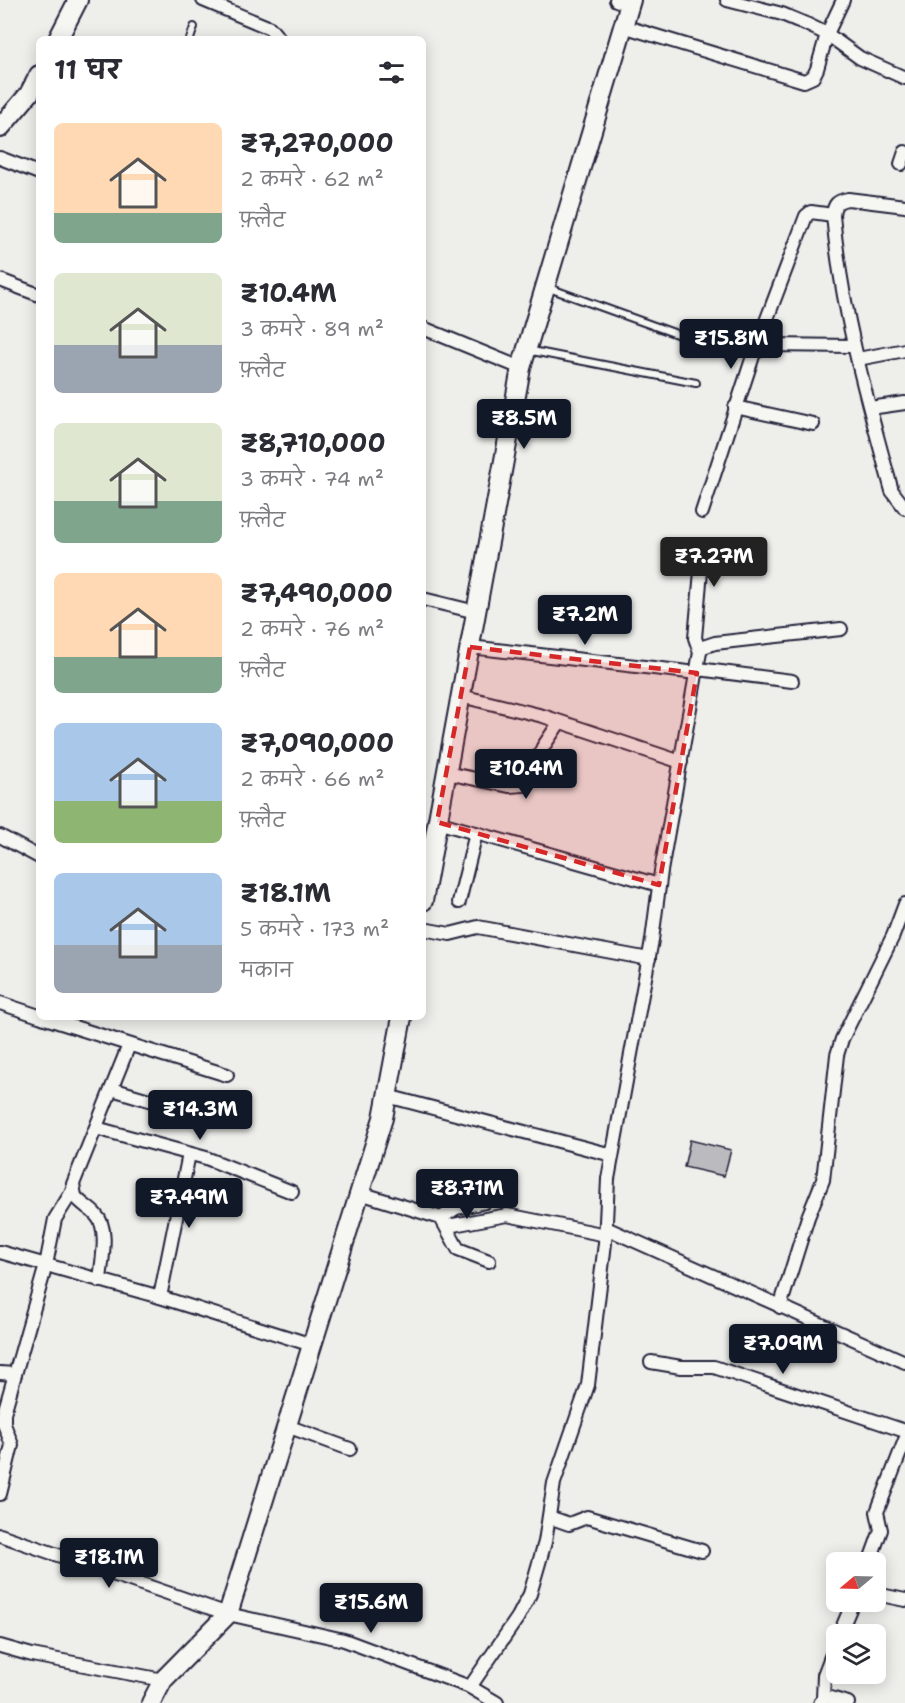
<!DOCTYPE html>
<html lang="hi">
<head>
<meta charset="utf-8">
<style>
	body { margin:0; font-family:"Shantell Sans","Playpen Sans Deva",sans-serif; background:#f7f7f7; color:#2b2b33; height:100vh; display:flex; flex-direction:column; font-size:22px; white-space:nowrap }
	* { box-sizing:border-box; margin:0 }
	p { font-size:20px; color:#7c7c81 }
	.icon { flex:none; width:33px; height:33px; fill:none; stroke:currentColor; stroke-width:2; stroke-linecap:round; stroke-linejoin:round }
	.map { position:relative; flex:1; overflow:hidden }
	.side { position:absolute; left:36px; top:36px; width:390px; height:984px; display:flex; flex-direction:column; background:#fff; border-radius:9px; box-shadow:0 3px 15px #0003 }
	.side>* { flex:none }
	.needle { width:39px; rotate:251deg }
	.fabs { position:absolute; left:826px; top:1552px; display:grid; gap:12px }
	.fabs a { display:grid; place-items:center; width:60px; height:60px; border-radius:9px; background:#fff; box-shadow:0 3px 15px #0003; font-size:30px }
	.price { position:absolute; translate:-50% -51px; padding:0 14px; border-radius:6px; background:#111827; color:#fff; font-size:20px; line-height:39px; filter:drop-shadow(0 2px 3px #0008) }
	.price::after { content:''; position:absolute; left:50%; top:36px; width:18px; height:14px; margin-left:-9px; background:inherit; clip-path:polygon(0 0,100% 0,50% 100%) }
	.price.selected { background:#222; color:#fff }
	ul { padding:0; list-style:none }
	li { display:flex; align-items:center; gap:18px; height:150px; padding:0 18px }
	li span { display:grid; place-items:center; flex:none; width:168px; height:120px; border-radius:9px; color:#555 }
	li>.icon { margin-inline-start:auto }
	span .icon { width:72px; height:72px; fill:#fffc; stroke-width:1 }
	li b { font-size:26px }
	h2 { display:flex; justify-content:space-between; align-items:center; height:72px; padding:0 18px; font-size:26px }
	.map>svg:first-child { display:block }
	.building { fill:#bbbbbf; stroke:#22223b; stroke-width:1.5 }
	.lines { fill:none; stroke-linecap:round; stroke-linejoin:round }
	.lane-casing { stroke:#22223b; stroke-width:10 }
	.street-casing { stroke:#22223b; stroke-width:16 }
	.secondary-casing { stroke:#22223b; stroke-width:22 }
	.lane { stroke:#f6f6f2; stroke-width:6 }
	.street { stroke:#f6f6f2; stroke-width:12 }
	.secondary { stroke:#f6f6f2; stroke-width:18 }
	.marked { fill:#d62828; fill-opacity:0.2; stroke:#d62828; stroke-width:4.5; stroke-dasharray:12 8; stroke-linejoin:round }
</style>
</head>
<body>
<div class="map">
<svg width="905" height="1703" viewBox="0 0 905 1703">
	<rect width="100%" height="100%" fill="#eeeeeb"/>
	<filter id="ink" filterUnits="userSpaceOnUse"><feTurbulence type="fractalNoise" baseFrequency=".0167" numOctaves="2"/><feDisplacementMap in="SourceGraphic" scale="12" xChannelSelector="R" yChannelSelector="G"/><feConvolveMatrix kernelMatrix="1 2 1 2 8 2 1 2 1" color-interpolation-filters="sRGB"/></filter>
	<g filter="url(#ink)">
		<path class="building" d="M690 1140 731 1150 724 1176 684 1167Z"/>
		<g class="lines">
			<g class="lane-casing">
				<g id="lane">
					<path d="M190 39 194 27"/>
					<path d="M546 287 685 337"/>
					<path d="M527 350 696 383"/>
				</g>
			</g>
			<g class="street-casing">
				<g id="street">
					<path d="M203 0 270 28 279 39"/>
					<path d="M616 0 630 5"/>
					<path d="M727 0 782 14 806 24 827 34 860 58 905 78"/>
					<path d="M623 26 804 81 813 77 817 69 827 34 843 0"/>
					<path d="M0 158 39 173"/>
					<path d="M901 164 905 152"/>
					<path d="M905 206 848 199C837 201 834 204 833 215 841 309 867 400 892 491L905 508"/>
					<path d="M0 280 39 295"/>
					<path d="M423 328 521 368"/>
					<path d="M754 353 806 216 811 212 833 215"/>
					<path d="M858 359 905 350"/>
					<path d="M735 407 813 424"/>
					<path d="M870 408 905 403"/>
					<path d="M702 512 754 353 768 345 854 346"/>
					<path d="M423 599 476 612"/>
					<path d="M470 647 697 673"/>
					<path d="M700 652 695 638 702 560 708 553 755 557"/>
					<path d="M698 669 792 681"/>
					<path d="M461 696 543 716 681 762"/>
					<path d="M447 773 509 786 523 785 529 779 543 747 559 723"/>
					<path d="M437 822 659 885"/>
					<path d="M0 836 39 857"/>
					<path d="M459 902 476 833"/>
					<path d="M423 929 450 934 478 927 649 959"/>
					<path d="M0 1003 39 1016"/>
					<path d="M42 1017 227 1075"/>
					<path d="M112 1089 213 1119"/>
					<path d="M387 1096 612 1155"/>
					<path d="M96 1128 206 1158 292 1192"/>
					<path d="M360 1193 441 1218 458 1249 489 1261"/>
					<path d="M441 1218 456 1208 485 1202"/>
					<path d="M448 1226 507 1215 606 1235"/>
					<path d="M606 1228 905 1362"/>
					<path d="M0 1252 160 1297 312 1345"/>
					<path d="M100 1281C101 1263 110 1229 96 1215 90 1208 81 1204 75 1196L73 1184 129 1045"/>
					<path d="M160 1297 189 1154"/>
					<path d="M780 1307 808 1217 823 1180 837 1055 842 1039 893 936 905 904"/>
					<path d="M651 1362 681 1367H714L905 1431"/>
					<path d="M0 1373 15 1374"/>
					<path d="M287 1426 350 1449"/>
					<path d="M0 1494 12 1445 4 1424V1413L46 1265 55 1219 73 1190"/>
					<path d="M549 1517 569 1524 587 1517 702 1551"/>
					<path d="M0 1535 228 1614 344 1640 470 1687 497 1703"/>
					<path d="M869 1563 881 1530 877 1512 905 1440"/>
					<path d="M876 1594 905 1600"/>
					<path d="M839 1635 853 1602"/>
					<path d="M0 1646 32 1655 163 1680"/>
					<path d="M470 1687 518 1617 530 1594 545 1542 554 1483 588 1385 605 1243 608 1179 652 940 661 871 700 652 703 647 715 643 841 629"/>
					<path d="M823 1698 824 1675 837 1641"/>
					<path d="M820 1703 827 1697 848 1703"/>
				</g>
			</g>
			<g class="secondary-casing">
				<g id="secondary">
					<path d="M58 39 78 0"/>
					<path d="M0 128 29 94 39 75"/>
					<path d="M423 901 521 368 631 0"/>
					<path d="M151 1703 163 1680 228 1614 383 1118 402 1017"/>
				</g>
			</g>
			<use href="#lane" class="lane"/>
			<use href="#street" class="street"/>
			<use href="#secondary" class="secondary"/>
		</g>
	</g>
	<path class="marked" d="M470 647 697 673 659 885 437 822Z"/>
</svg>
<div class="fabs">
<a><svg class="needle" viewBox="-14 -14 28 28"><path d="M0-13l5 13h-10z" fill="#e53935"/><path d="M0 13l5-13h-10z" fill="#7c7c81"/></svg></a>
<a><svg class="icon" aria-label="layers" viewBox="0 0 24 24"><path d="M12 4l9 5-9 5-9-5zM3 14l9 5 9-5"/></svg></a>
</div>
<b class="price" style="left:731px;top:370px">₹15.8M</b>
<b class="price" style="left:524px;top:450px">₹8.5M</b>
<b class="price selected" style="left:714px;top:588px">₹7.27M</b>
<b class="price" style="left:585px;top:646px">₹7.2M</b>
<b class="price" style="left:526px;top:800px">₹10.4M</b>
<b class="price" style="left:200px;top:1141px">₹14.3M</b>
<b class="price" style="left:467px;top:1220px">₹8.71M</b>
<b class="price" style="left:189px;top:1229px">₹7.49M</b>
<b class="price" style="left:783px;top:1375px">₹7.09M</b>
<b class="price" style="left:109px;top:1589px">₹18.1M</b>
<b class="price" style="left:371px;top:1634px">₹15.6M</b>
<section class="side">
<h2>11 घर<svg class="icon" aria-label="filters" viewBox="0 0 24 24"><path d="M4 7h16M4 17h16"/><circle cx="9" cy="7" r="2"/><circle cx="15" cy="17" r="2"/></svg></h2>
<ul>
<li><span style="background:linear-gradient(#ffd9b3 75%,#7fa58c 0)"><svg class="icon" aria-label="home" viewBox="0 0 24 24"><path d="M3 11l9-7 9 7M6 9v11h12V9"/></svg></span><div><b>₹7,270,000</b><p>2 कमरे · 62 m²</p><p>फ़्लैट</p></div></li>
<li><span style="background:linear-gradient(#dfe7d0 60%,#9aa5b1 0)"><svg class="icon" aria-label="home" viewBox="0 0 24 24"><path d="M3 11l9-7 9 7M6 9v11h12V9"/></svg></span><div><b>₹10.4M</b><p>3 कमरे · 89 m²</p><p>फ़्लैट</p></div></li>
<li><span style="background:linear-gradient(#dfe7d0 65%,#7fa58c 0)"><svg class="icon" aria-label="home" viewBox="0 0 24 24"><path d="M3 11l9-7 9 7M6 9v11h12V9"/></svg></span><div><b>₹8,710,000</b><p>3 कमरे · 74 m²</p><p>फ़्लैट</p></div></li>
<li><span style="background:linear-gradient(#ffd9b3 70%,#7fa58c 0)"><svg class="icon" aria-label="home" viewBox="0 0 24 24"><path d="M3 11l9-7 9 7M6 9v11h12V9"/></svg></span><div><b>₹7,490,000</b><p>2 कमरे · 76 m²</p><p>फ़्लैट</p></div></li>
<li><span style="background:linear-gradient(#a9c7e8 65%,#8fb573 0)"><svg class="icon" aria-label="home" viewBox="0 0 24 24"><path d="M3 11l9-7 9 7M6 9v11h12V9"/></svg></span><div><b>₹7,090,000</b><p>2 कमरे · 66 m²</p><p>फ़्लैट</p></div></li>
<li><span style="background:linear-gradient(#a9c7e8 60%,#9aa5b1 0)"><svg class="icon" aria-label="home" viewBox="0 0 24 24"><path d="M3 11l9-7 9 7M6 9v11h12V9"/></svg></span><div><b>₹18.1M</b><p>5 कमरे · 173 m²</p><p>मकान</p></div></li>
</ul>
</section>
</div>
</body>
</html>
